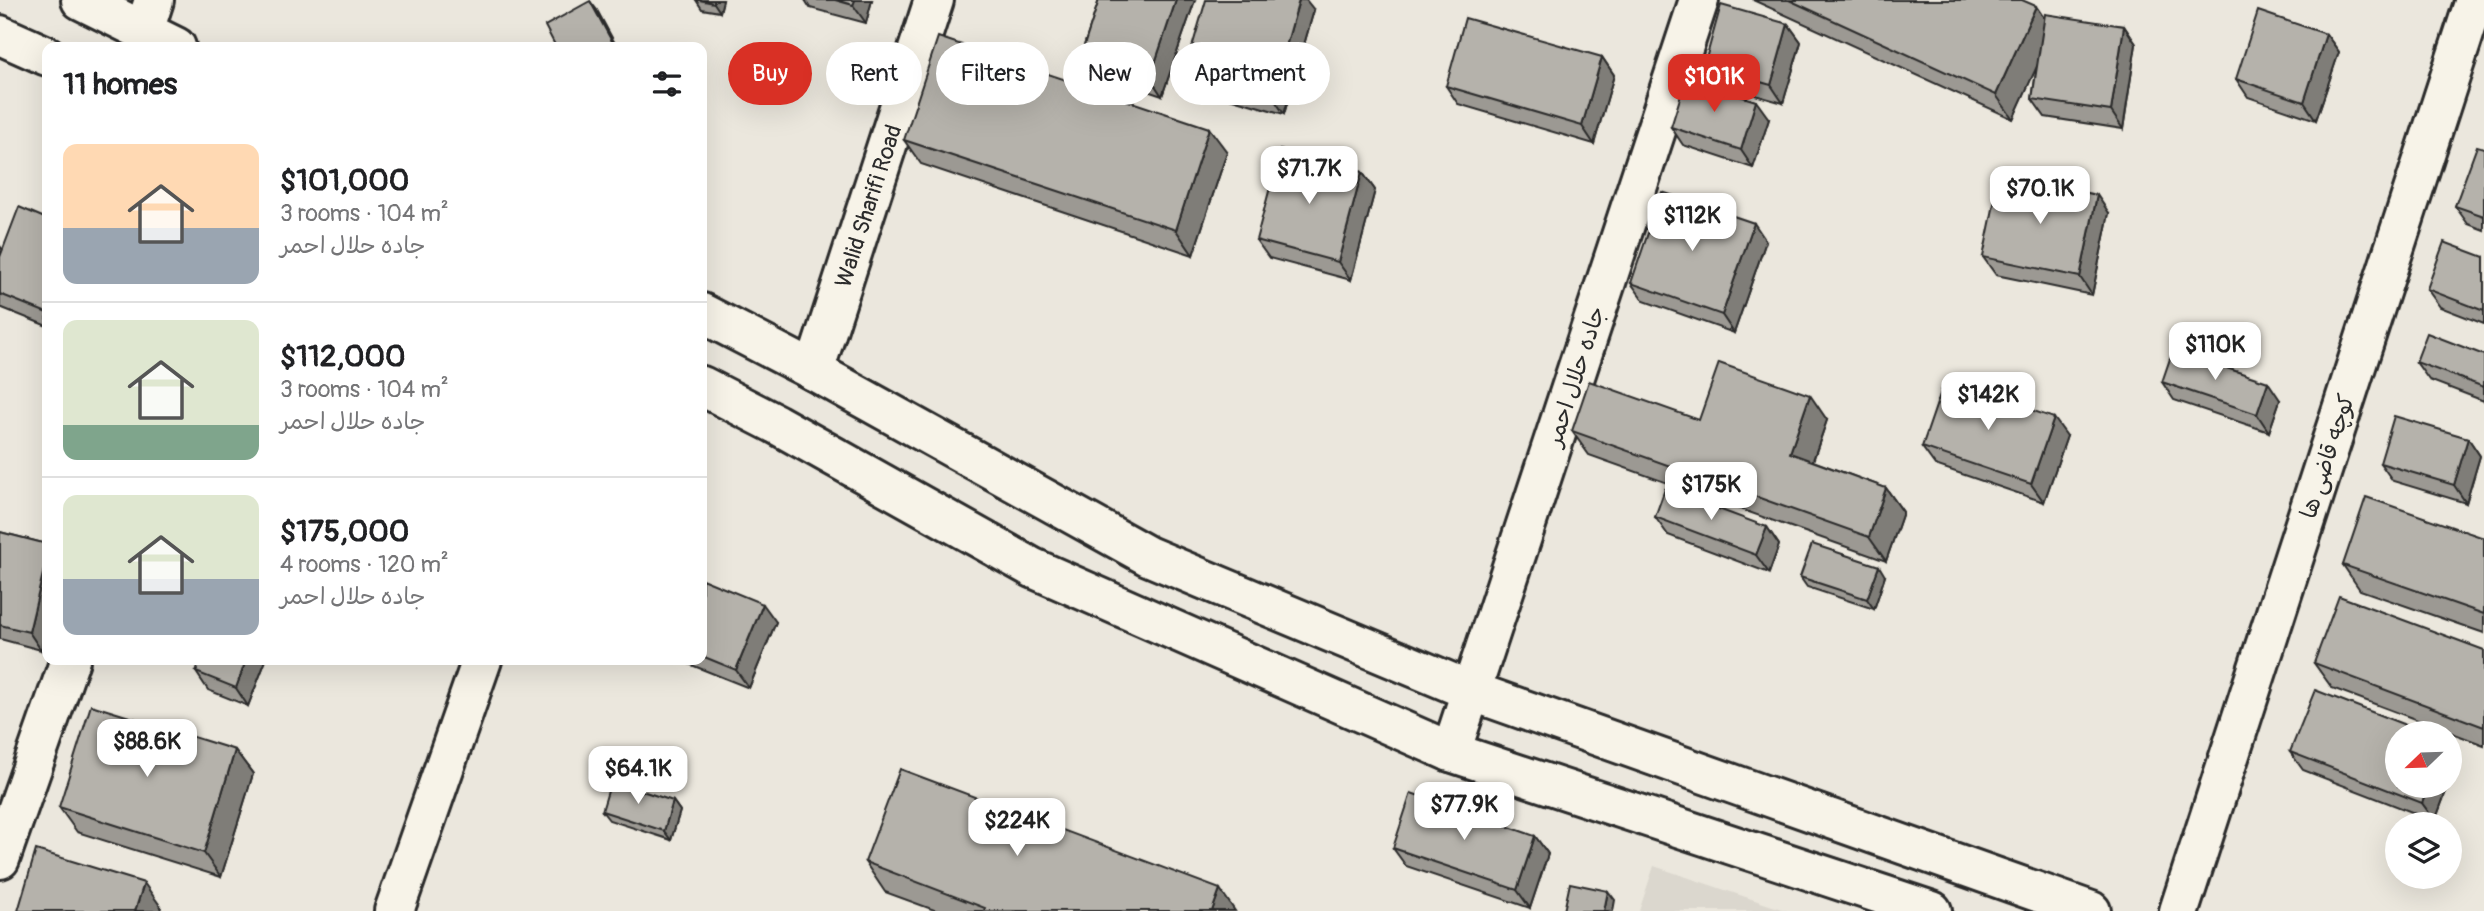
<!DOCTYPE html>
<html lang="en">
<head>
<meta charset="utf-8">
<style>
	body { margin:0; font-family:Pangolin,"Playpen Sans Arabic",sans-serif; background:#f2f2f2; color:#202124; height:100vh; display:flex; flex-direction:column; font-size:26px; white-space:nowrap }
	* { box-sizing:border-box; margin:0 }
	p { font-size:23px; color:#757577 }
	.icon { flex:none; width:38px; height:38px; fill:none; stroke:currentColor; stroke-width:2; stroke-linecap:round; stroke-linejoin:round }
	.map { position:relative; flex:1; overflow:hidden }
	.panel { position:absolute; left:42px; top:42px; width:665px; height:623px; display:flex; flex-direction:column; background:#fff; border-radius:14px; box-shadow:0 7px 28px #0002 }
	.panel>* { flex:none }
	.top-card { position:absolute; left:728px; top:42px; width:665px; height:63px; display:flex; gap:14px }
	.needle { width:46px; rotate:247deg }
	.fabs { position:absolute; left:2385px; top:721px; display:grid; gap:14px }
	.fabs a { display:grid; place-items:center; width:77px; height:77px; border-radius:50%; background:#fff; box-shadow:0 7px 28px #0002; font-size:35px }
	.price { position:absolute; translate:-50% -60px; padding:0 16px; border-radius:14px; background:#fff; color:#222; font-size:23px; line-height:46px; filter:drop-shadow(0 2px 4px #0008) }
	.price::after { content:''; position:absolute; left:50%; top:42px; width:21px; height:16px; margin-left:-10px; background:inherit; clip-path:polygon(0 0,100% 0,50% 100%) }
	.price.active { background:#d93025; color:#fff }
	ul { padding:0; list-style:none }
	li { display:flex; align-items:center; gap:21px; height:175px; padding:0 21px }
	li+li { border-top:2px solid #e0e0e0 }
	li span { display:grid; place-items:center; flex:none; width:196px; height:140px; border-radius:14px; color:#555 }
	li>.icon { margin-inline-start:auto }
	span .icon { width:84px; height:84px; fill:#fffc; stroke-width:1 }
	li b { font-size:30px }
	h2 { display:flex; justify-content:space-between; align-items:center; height:84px; padding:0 21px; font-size:30px }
	.chip { padding:0 24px; border-radius:32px; background:#fff; box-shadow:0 7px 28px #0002; font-size:24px; line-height:63px }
	.chip.active { background:#d93025; color:#fff }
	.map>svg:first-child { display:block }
	.built { fill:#dbd7ce }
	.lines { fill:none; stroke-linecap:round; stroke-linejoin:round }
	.minor-casing { stroke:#2b2b2b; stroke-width:44 }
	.minor { stroke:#f7f3e8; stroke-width:38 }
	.wall { fill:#9c9993; stroke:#2b2b2b; stroke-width:2 }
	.shaded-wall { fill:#7f7d78; stroke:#2b2b2b; stroke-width:2 }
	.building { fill:#b5b2ab; stroke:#2b2b2b; stroke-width:2 }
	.labels { text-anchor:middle; stroke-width:5; stroke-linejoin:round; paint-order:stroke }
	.street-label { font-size:23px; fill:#2b2b2b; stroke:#f7f3e8 }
</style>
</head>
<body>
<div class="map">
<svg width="2484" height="911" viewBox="0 0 2484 911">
	<rect width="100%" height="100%" fill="#ebe7dd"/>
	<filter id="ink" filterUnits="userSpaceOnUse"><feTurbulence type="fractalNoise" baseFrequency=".0143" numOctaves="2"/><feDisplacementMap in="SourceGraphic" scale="14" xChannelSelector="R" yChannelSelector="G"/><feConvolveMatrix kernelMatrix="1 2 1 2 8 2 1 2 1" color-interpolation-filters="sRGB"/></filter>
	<g filter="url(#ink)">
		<path class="built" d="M1654 866 1787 911H1639Z"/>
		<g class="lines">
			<g class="minor-casing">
				<g id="minor">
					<path d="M81 0 176 47"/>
					<path d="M144 31 154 0"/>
					<path d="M0 35 47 56"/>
					<path d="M702 313 814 371 1148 556 1471 691 2091 911"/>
					<path d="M814 371 934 0"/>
					<path d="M702 386 776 424 1033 568 1451 752 1932 911"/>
					<path d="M1451 752 1699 0"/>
					<path d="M0 859 70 660"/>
					<path d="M394 911 482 660"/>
					<path d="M2179 911 2475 0"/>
				</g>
			</g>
			<use href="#minor" class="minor"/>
		</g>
		<g class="wall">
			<path d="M696 0H723L720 12 702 9Z"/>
			<path d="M805 0H872L866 23 810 8Z"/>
			<path d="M1099 0H1195L1162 96 1094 73 1081 55Z"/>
			<path d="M1753 0H2022L2044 19 2124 26 2136 44 2123 129 2045 117 2032 99 2037 65 2013 119Z"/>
			<path d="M1314 10 1284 114 1198 89 1185 71Z"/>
			<path d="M1788 24 1801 42 1783 103 1716 84 1704 66Z"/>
			<path d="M2326 34 2339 52 2316 120 2248 97 2236 79Z"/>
			<path d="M1602 57 1614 75 1594 144 1458 104 1446 86Z"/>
			<path d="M1769 119 1753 168 1683 145 1671 127Z"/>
			<path d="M904 140 1227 152 1193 255 921 164Z"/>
			<path d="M2484 148V230L2468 224 2455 206Z"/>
			<path d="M1362 172 1375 190 1351 280 1269 258 1256 240Z"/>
			<path d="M2109 213 2092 295 1996 275 1983 257Z"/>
			<path d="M47 219V326L0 307V246L3 250Z"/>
			<path d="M1766 241 1734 333 1644 301 1631 283Z"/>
			<path d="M2484 257V324L2440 307 2427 289Z"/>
			<path d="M2484 355V401L2429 380 2416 362Z"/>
			<path d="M2162 382 2280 400 2269 432 2174 400Z"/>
			<path d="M1699 420H1827L1813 461 1886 488 1903 512 1886 561 1589 455 1572 431Z"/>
			<path d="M2067 436 2044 502 1935 465 1922 447Z"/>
			<path d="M2468 438 2480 456 2466 503 2393 481 2380 463Z"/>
			<path d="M1655 517 1767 527 1779 545 1769 573 1668 535Z"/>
			<path d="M0 532 47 544V626L41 650 0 639Z"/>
			<path d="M2484 538V633L2360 590 2343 565Z"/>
			<path d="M1885 576 1874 609 1807 587 1800 577Z"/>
			<path d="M702 579 776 622 749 688 679 660H702Z"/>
			<path d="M2484 650V745L2332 688 2314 663Z"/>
			<path d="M266 660 248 706 208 690 196 672Z"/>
			<path d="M235 750 253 774 221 877 77 832 59 807Z"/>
			<path d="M2290 752 2398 786H2448L2435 821 2303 770Z"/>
			<path d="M673 801 680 811 671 840 609 820 602 811Z"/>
			<path d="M1535 836 1548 854 1530 908 1406 866 1393 848Z"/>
			<path d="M865 862 1235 911H937L885 892Z"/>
		</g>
		<g class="shaded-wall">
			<path d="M714 0H723L720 12 714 3Z"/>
			<path d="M855 0H872L866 23 853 5Z"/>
			<path d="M1176 0H1195L1162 96 1150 78Z"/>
			<path d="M1299 0H1306L1314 10 1284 114 1272 96Z"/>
			<path d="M590 1 597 10 617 47 614 45Z"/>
			<path d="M2036 6 2053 31 2013 119 1996 95Z"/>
			<path d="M1788 24 1801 42 1783 103 1771 85Z"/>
			<path d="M2124 26 2136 44 2123 129 2111 111Z"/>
			<path d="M2326 34 2339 52 2316 120 2304 102Z"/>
			<path d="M1602 57 1614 75 1594 144 1582 126Z"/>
			<path d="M1756 101 1769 119 1753 168 1741 150Z"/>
			<path d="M1209 128 1227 152 1193 255 1176 230Z"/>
			<path d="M1362 172 1375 190 1351 280 1338 262Z"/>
			<path d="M2097 195 2109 213 2092 295 2080 277Z"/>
			<path d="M1754 223 1766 241 1734 333 1722 315Z"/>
			<path d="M2268 382 2280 400 2269 432 2257 414Z"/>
			<path d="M1810 395 1827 420 1807 477 1790 453Z"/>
			<path d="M2054 418 2067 436 2044 502 2031 484Z"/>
			<path d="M2468 438 2480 456 2466 503 2454 485Z"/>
			<path d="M1886 488 1903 512 1886 561 1869 537Z"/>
			<path d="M1767 527 1779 545 1769 573 1756 555Z"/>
			<path d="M47 557V626L41 650 29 632Z"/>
			<path d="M1879 566 1885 576 1874 609 1867 599Z"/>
			<path d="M763 604 776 622 749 688 736 670Z"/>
			<path d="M246 660H266L248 706 236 688Z"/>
			<path d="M2450 747 2458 759 2450 781Z"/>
			<path d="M235 750 253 774 221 877 204 853Z"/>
			<path d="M2429 786H2448L2435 821 2422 803Z"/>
			<path d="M673 801 680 811 671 840 664 831Z"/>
			<path d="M1535 836 1548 854 1530 908 1517 890Z"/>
			<path d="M144 883 161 907 160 911H135Z"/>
			<path d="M1220 889 1235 911H1212Z"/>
			<path d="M1608 891 1615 900 1613 911H1604Z"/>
		</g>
		<g class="building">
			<path d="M699 0H714V3Z"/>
			<path d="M835 0H855L853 5Z"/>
			<path d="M1099 0H1176L1150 78 1081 55Z"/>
			<path d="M1206 0H1299L1272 96 1185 71Z"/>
			<path d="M1789 0H2022L2036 6 1996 95Z"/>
			<path d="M590 1 614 45 609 47H556L545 26Z"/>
			<path d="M1721 5 1788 24 1771 85 1704 66Z"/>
			<path d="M2258 11 2326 34 2304 102 2236 79Z"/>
			<path d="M2045 14 2124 26 2111 111 2032 99Z"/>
			<path d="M1465 18 1602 57 1582 126 1446 86Z"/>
			<path d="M938 37 1209 128 1176 230 904 140Z"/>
			<path d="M1686 79 1756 101 1741 150 1671 127Z"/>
			<path d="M2477 146 2484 148V216L2455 206Z"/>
			<path d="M1280 150 1362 172 1338 262 1256 240Z"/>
			<path d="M2000 175 2097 195 2080 277 1983 257Z"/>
			<path d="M1662 192 1754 223 1722 315 1631 283Z"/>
			<path d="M19 207 47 219V313L0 294V257Z"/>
			<path d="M2444 242 2484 257V311L2427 289Z"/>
			<path d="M2427 333 2484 355V387L2416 362Z"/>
			<path d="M2173 350 2268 382 2257 414 2162 382Z"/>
			<path d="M1719 363 1810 395 1790 453 1886 488 1869 537 1572 431 1589 381 1699 420Z"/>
			<path d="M1945 380 2054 418 2031 484 1922 447Z"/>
			<path d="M2394 416 2468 438 2454 485 2380 463Z"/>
			<path d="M1665 489 1767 527 1756 555 1655 517Z"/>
			<path d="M2366 497 2484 538V614L2343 565Z"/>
			<path d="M0 532 47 544V557L29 632 0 625Z"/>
			<path d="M1812 544 1879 566 1867 599 1800 577Z"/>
			<path d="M702 579 763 604 736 670 702 656Z"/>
			<path d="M2339 596 2484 650V727L2314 663Z"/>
			<path d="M200 660H246L236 688 196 672Z"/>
			<path d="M2315 690 2426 733H2398V786H2429L2422 803 2290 752Z"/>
			<path d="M91 705 235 750 204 853 59 807Z"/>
			<path d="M900 769 1220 889 1212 911H984L985 908 865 862Z"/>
			<path d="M611 781 673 801 664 831 602 811Z"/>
			<path d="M1411 793 1535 836 1517 890 1393 848Z"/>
			<path d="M36 850 144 883 135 911H18Z"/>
			<path d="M1570 883 1608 891 1604 911H1564Z"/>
		</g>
	</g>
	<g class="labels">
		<g class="street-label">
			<text transform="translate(868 206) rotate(-72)" y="8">Walid Sharifi Road</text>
			<text transform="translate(1575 376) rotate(-72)" y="8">جاده حلال احمر</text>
			<text transform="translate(2327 456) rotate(-72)" y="8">کوچه قاضی ها</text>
		</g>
	</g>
</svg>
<div class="fabs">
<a><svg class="needle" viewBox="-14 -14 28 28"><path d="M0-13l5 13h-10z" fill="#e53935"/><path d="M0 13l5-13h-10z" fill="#757577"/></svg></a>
<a><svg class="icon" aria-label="layers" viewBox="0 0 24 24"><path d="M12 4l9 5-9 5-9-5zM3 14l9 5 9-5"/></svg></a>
</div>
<b class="price active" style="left:1714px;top:114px">$101K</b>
<b class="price" style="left:1309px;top:206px">$71.7K</b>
<b class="price" style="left:2040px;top:226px">$70.1K</b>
<b class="price" style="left:1692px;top:253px">$112K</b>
<b class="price" style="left:2215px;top:382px">$110K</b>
<b class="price" style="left:1988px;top:432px">$142K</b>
<b class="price" style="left:1711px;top:522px">$175K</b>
<b class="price" style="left:147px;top:779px">$88.6K</b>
<b class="price" style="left:638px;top:806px">$64.1K</b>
<b class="price" style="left:1464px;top:842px">$77.9K</b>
<b class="price" style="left:1017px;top:858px">$224K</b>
<div class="top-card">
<a class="chip active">Buy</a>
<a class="chip">Rent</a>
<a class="chip">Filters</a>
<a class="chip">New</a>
<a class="chip">Apartment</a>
</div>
<section class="panel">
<h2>11 homes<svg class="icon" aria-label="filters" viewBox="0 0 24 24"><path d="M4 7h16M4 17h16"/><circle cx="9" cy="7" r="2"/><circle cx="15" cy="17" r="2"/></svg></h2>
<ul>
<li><span style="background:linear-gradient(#ffd9b3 60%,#9aa5b1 0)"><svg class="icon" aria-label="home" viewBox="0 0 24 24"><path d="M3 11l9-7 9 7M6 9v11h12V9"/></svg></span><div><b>$101,000</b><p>3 rooms · 104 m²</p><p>جاده حلال احمر</p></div></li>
<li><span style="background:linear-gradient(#dfe7d0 75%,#7fa58c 0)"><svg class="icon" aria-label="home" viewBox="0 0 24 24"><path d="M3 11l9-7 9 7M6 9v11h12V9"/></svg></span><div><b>$112,000</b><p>3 rooms · 104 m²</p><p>جاده حلال احمر</p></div></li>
<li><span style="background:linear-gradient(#dfe7d0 60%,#9aa5b1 0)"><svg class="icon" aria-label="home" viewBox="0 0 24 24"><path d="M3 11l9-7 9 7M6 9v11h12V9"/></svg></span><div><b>$175,000</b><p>4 rooms · 120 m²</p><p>جاده حلال احمر</p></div></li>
</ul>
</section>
</div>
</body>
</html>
